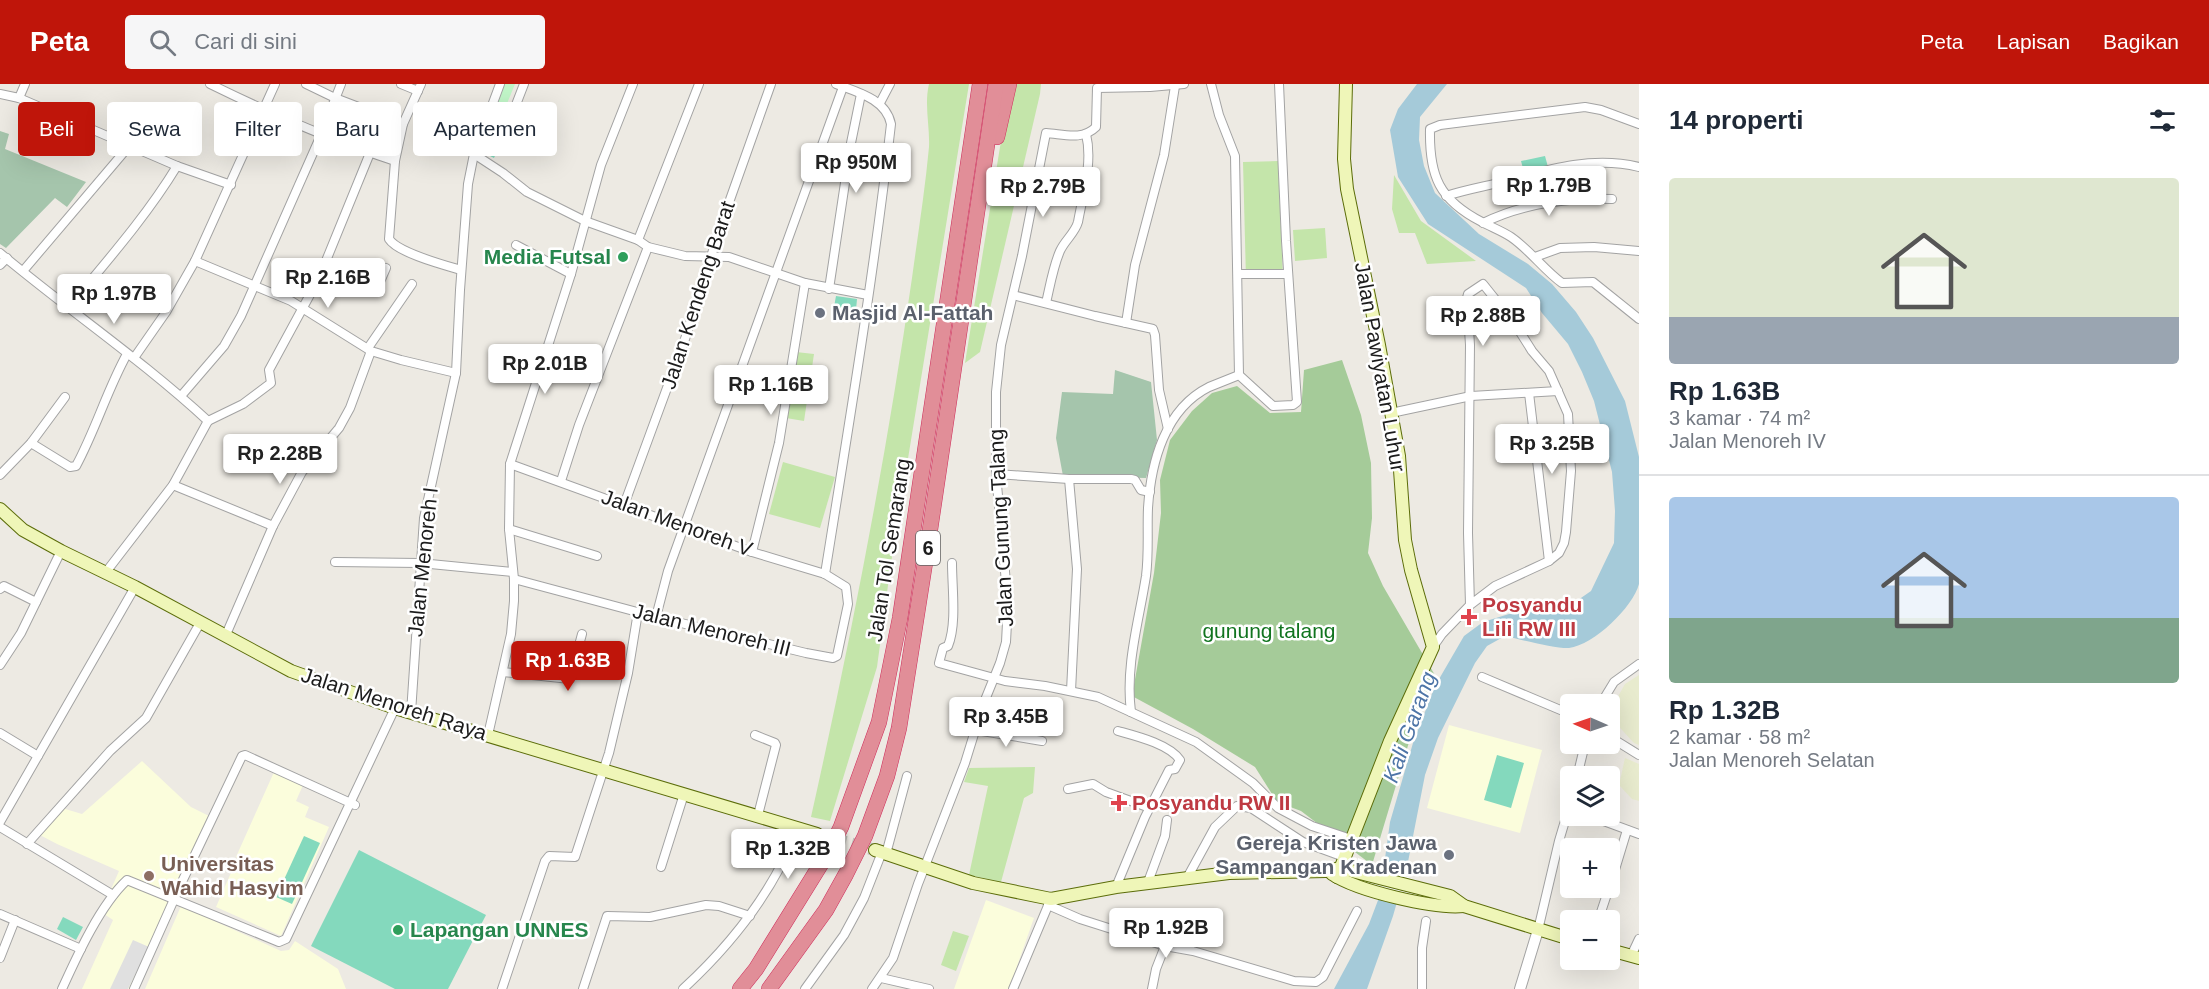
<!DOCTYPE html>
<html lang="id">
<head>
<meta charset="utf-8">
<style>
	body { margin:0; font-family:Arial,sans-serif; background:#f6f6f7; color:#1f2937; height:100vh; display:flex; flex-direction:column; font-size:22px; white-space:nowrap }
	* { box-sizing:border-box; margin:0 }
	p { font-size:20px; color:#747a83 }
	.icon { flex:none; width:33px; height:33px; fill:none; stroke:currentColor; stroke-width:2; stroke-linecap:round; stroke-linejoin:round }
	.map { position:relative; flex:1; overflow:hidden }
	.panel { display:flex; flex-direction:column; background:#fff; width:570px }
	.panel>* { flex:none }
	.hud { position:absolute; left:18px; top:18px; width:570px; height:54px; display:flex; gap:12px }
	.needle { width:39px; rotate:272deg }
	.controls { position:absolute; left:1560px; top:610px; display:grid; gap:12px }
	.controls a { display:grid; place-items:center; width:60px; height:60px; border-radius:6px; background:#fff; box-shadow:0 6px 24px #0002; font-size:30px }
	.price { position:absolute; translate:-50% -51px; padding:0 14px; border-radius:6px; background:#fff; color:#222; font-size:20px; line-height:39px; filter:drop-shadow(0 2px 3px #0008) }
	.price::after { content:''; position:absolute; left:50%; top:36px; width:18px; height:14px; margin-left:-9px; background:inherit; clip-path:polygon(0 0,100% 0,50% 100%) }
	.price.active { background:#bf150a; color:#fff }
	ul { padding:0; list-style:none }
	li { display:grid; align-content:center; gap:12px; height:318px; padding:0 30px }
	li+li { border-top:2px solid #e0e1e3 }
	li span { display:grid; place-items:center; height:186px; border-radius:6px; color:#555 }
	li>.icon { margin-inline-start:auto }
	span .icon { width:108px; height:108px; fill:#fffc; stroke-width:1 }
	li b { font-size:26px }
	h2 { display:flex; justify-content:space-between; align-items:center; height:72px; padding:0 30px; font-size:26px }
	.tag { padding:0 21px; border-radius:6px; background:#fff; box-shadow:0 6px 24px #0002; font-size:21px; line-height:54px }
	.tag.active { background:#bf150a; color:#fff }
	header { display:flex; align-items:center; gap:36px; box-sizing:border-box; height:84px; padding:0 30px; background:#bf150a; color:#fff }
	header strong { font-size:28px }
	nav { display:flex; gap:33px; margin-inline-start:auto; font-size:21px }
	.search { width:420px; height:54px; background:#f6f6f7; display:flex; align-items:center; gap:15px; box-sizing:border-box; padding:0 21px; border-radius:6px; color:#747a83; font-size:22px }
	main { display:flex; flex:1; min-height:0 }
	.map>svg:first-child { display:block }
	.education { fill:#fbfddc }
	.farmland { fill:#e8ebce }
	.grass { fill:#c4e5aa }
	.forest { fill:#a5cb99 }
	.cemetery { fill:#a5c5ac }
	.park { fill:#c1f6c8 }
	.pitch { fill:#84d9bd }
	.parking { fill:#e0e0e0 }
	.water { fill:#a5cad9 }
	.pier { fill:#fff }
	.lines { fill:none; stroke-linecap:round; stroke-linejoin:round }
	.secondary-tunnel { stroke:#c3c1bb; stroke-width:12; stroke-dasharray:12 6; stroke-linecap:butt }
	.minor-casing { stroke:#a3a3a3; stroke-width:10 }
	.tertiary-casing { stroke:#a3a3a3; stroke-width:12 }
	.secondary-casing { stroke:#5c6d0a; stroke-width:14 }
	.motorway-casing { stroke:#ce2d5b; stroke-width:16 }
	.minor { stroke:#fff; stroke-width:8 }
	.tertiary { stroke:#fff; stroke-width:10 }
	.secondary { stroke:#eff6b8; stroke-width:12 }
	.motorway { stroke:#e18e98; stroke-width:15 }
	.leisure-dot { fill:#2e9e5b; stroke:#fff; stroke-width:2 }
	.worship-dot { fill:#6b7280; stroke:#fff; stroke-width:2 }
	.health-dot { fill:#e0444e; stroke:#fff; stroke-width:2 }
	.education-dot { fill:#8d6e63; stroke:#fff; stroke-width:2 }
	.labels { text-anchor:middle; stroke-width:5; stroke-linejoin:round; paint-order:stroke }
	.shield { fill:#fff; stroke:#606060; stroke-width:1.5 }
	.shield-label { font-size:20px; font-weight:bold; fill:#1c1c1c }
	.leisure-label { font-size:21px; font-weight:bold; fill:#27864d; stroke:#fff; text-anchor:end }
	.street-label { font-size:21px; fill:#1c1c1c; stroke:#fff }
	.worship-label { font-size:21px; font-weight:bold; fill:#5b616d; stroke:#fff; text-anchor:start }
	.health-label { font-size:21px; font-weight:bold; fill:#be3a42; stroke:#fff; text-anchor:start }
	.park-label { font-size:21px; fill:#11741f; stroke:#fff }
	.education-label { font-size:21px; font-weight:bold; fill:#785e54; stroke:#fff; text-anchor:start }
	.water-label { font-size:22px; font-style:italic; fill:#4e75a7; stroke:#fff }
</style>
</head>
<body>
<header>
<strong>Peta</strong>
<div class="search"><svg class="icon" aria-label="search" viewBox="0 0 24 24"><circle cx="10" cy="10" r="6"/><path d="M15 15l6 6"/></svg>Cari di sini</div>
<nav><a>Peta</a><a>Lapisan</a><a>Bagikan</a></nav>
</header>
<main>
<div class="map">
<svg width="1639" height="905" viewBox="0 0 1639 905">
	<rect width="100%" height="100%" fill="#edeae3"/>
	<g class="education">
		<path d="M1449 641 1542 666 1520 749 1427 724Z"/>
		<path d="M142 677 191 723 209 732 129 905H82L113 836 101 828 119 787 57 760 38 750 62 724 82 730Z"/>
		<path d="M274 688 303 701 296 717 309 723 305 733 329 743 281 852 216 823 237 775 265 786 236 773Z"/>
		<path d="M986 816 1034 834 1009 905H954Z"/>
		<path d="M181 822 281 867 289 866 295 857 338 885 346 905H145Z"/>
	</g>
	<g class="farmland">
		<path d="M1639 591V661L1634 659 1610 633V627L1625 600Z"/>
		<path d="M1625 674 1639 680V717L1632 715 1619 701Z"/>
	</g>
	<g class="grass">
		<path d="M929 0H969L891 479 877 583 830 737 811 733C851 554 886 375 912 194 918 150 925 106 929 63 930 42 924 21 929 0Z"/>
		<path d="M1013 0H1041L1040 10 980 268 965 279 1000 63Z"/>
		<path d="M1278 77 1283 195H1246L1243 78Z"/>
		<path d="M1394 91 1421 137 1476 177 1427 180 1415 149H1399L1392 125Z"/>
		<path d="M1325 144 1327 174 1295 177 1293 146Z"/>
		<path d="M796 268 814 270 804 337 786 334Z"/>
		<path d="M783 378 835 393 820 444 769 430Z"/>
		<path d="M1035 683 1033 709 1024 714 1001 798 969 791 988 702 964 698 969 684Z"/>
		<path d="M953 847 969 852 956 887 941 881Z"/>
	</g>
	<path class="forest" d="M1342 276 1361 331 1371 379 1372 434 1368 469 1383 502 1436 593 1419 625 1372 781 1301 727 1277 718 1255 683 1193 645 1132 612 1154 489 1161 429 1160 396 1170 356 1192 327 1212 309 1237 302 1270 329 1301 328 1304 286Z"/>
	<g class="cemetery">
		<path d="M0 47 9 50 5 65 86 98 67 123 55 114 6 164 0 160Z"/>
		<path d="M1115 286 1151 298 1157 356 1146 394 1063 392 1056 354 1062 308 1113 310Z"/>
	</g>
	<path class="park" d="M502 0H515L498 42 488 39Z"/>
	<g class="pitch">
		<path d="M492 51 502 56 494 74 484 69Z"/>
		<path d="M1545 72 1548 83 1524 88 1521 77Z"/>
		<path d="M836 212 857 215 856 226 834 223Z"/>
		<path d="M1497 671 1524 679 1511 724 1484 716Z"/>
		<path d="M304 752 320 759 292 820 276 813Z"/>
		<path d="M359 766 486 831 448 905H395L311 862Z"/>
		<path d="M63 833 83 843 76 856 57 845Z"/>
	</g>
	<path class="parking" d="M133 856 149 863 128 905H110Z"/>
	<path class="water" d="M1417 0H1447L1420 33 1419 56 1424 82 1435 109 1479 150 1528 180 1552 200 1576 228 1593 254 1625 317 1639 373V500C1633 523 1594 561 1569 564 1558 565 1518 555 1505 552L1487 562 1475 579 1438 654 1425 691 1407 783 1393 832 1367 905H1334L1369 840 1380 811 1390 738 1413 659 1435 602 1464 552 1483 538 1509 530 1562 524 1578 516 1591 507 1614 459 1615 427 1612 388 1594 317 1582 288 1568 260 1542 229 1526 204 1428 140 1398 93 1390 46 1398 25Z"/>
	<path class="pier" d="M1358 774 1426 800 1418 814 1354 799Z"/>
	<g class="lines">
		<path class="secondary-tunnel" d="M817 750 875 766"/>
		<g class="minor-casing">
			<g id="minor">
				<path d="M210 0C271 30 331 56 395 77"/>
				<path d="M306 0 335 14 403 40"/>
				<path d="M401 0 418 7"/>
				<path d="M421 0 403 40 395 77 389 155C398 169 444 181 461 186"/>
				<path d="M1211 0 1219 31 1235 72 1239 291"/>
				<path d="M0 10 19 14 177 82 231 101"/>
				<path d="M19 14 25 0"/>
				<path d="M880 19 890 0"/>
				<path d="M1639 40 1601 26 1585 23 1440 41 1430 45C1429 92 1439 116 1482 138 1491 143 1502 147 1511 153 1530 166 1544 186 1562 199L1593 198 1639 235"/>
				<path d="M482 45 496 47 507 44 524 0"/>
				<path d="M474 70 503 89 527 108 585 137 638 156 648 163 685 172 729 173 805 199 868 211"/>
				<path d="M1446 112C1467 105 1488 102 1510 96 1552 84 1595 72 1639 83"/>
				<path d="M1483 139C1521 120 1569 113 1612 115"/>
				<path d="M638 156 699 0"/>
				<path d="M516 161 571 190"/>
				<path d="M0 169C68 226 142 276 208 337"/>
				<path d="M1535 173 1560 164 1594 163 1639 167"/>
				<path d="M195 177 291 217 371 267 401 276 456 289"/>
				<path d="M0 181 7 174"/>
				<path d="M23 187 130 61"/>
				<path d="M322 187 376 207 386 184"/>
				<path d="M1238 190H1288"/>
				<path d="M829 205 851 59 861 10"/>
				<path d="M1013 211 1095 232 1153 245 1155 251 1159 306 1168 345"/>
				<path d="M1046 219C1050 202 1053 183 1060 167 1065 156 1075 149 1078 138 1083 110 1093 78 1086 50"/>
				<path d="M68 224C106 178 146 133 177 82"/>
				<path d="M1126 239 1135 181 1164 71 1175 2"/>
				<path d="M368 264 412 200"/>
				<path d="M134 274 166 228 195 177 275 0"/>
				<path d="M1529 309 1549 477"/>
				<path d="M181 312 224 262 241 232 321 51 341 0"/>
				<path d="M1391 329 1471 312 1558 307"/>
				<path d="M208 337 243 320 271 299 269 286 319 194 370 69"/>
				<path d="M31 359 70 383 76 382C96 345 107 306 127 270"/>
				<path d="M510 380 752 468 825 490 846 503 848 520 837 572 833 574 806 569 656 533 514 495"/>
				<path d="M996 390 1069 395H1131L1135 396 1141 406 1150 408"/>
				<path d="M0 391 31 359 65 313"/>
				<path d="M1069 395 1077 485 1071 607"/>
				<path d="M561 397 579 341 648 163"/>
				<path d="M173 401 273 442"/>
				<path d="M624 421 685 255 721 141 771 0"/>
				<path d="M509 445 597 472"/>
				<path d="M752 468 779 359 805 199"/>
				<path d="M335 478 420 479 513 488"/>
				<path d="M952 479C952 504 957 540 948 562L943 564 939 579 1005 597 1045 602 1098 613 1196 658 1253 699 1278 724 1312 742 1351 755"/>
				<path d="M106 488 173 401 208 337"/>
				<path d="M825 490C849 340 874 190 891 40 886 15 857 8 836 0"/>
				<path d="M0 505 4 502 36 518"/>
				<path d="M656 533 668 487 843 3"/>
				<path d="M225 553 273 442 302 388 339 344 350 324 371 267"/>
				<path d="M1433 563 1442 550 1470 521 1495 502 1549 477 1559 469 1564 459 1566 448 1571 387 1568 330 1549 287 1532 267 1515 240 1483 200 1468 210 1467 214 1470 261 1468 449 1470 521"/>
				<path d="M0 581 21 549 61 467"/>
				<path d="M503 588 570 595 582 550"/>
				<path d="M1482 593 1570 630"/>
				<path d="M1600 621 1614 598 1639 580"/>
				<path d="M1131 628C1125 582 1139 537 1146 492 1149 469 1147 447 1148 424 1151 378 1165 325 1209 303 1219 299 1229 295 1239 291L1273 322 1293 321 1297 318 1286 157 1279 0"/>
				<path d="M411 629 424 434 456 289 460 206 468 100 474 70 500 0"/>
				<path d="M976 646 1042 657"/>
				<path d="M0 649 38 672"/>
				<path d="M488 651 511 550 514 517V495L509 445 510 380 571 190 601 81 633 0"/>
				<path d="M755 651 775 659 776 661 758 731"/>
				<path d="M1610 653 1639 671"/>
				<path d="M1577 693 1585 660"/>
				<path d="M1068 705 1093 700 1106 708 1150 724"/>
				<path d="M1590 732 1639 750"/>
				<path d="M0 738 135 503"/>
				<path d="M0 743 113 811"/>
				<path d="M27 760 110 667 146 634 200 539"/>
				<path d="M886 770 907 692"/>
				<path d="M661 783 684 710"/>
				<path d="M1187 794 1215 743 1237 722 1251 724 1303 758 1344 773"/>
				<path d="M1148 798 1165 752 1167 736"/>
				<path d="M1610 802 1627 746"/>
				<path d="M1116 803 1145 733 1169 686 1175 685 1180 676C1169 660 1136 652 1118 647"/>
				<path d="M1048 821 1080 835 1165 862 1193 867 1294 897 1316 898 1323 893 1357 827"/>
				<path d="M0 830 81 865"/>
				<path d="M1598 837 1609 804"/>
				<path d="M1538 846 1559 757 1570 720"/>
				<path d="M1631 872 1639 855"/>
				<path d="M0 874 15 836"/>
				<path d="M881 894 929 905"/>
				<path d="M62 905C77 872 100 821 127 796L279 858 286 855 395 624"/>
				<path d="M134 905 180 802 242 672 245 671 355 721"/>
				<path d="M502 905 545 777 549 772 575 773 609 669 628 589 638 528"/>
				<path d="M583 905 607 832 650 833 706 821 719 822 750 832"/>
				<path d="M683 905C732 860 774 806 798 744"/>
				<path d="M805 905 844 851 864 814 882 768"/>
				<path d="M872 905 893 874 918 800 965 679 983 621 1000 579 1006 558 1008 520 996 390V308L1001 261 1022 172 1046 49C1063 50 1082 57 1096 43L1097 4 1150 3 1184 0"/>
				<path d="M1013 905 1050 817"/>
				<path d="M1152 905 1156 885 1165 862"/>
				<path d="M1422 905V864L1426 837"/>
			</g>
		</g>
		<g class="tertiary-casing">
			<path id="tertiary" d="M1520 905 1538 846"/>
		</g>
		<g class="secondary-casing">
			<g id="secondary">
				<path d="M0 425 23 446 61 467 135 503 291 587 395 624 817 750"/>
				<path d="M875 766 973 799 1051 815 1116 803 1229 789 1326 787 1340 784 1450 812 1464 822 1570 855"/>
				<path d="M1332 790C1358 807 1433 825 1464 822"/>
				<path d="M1337 793 1390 657 1433 563 1411 486 1405 456 1399 372 1379 261 1347 105 1344 75 1346 0"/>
				<path d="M1610 866 1639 874"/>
			</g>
		</g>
		<g class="motorway-casing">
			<g id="motorway">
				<path d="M997 53 1009 0"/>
				<path d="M740 905 756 885 829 767 841 743 879 638 900 534 980 0"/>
				<path d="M769 905 826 826 846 790 865 752 887 692 899 644 927 466 996 0"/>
			</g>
		</g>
		<use href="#minor" class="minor"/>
		<use href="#tertiary" class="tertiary"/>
		<use href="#secondary" class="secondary"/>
		<use href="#motorway" class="motorway"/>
	</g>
	<g class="leisure-dot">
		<circle cx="623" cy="173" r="6"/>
		<circle cx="398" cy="846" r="6"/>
	</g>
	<g class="worship-dot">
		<circle cx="820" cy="229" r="6"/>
		<circle cx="1449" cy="771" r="6"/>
	</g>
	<g class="health-dot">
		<path d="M1466 524h6v6h6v6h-6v6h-6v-6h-6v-6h6z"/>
		<path d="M1116 710h6v6h6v6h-6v6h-6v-6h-6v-6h6z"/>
	</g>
	<circle class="education-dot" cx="149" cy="792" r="6"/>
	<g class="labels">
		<rect class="shield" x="916" y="447" width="24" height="34" rx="4.5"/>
		<g class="shield-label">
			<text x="928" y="471">6</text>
		</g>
		<g class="leisure-label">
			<text x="611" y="180">Media Futsal</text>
			<text x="410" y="853" text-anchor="start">Lapangan UNNES</text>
		</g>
		<g class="street-label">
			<text transform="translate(698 211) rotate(-72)" y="7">Jalan Kendeng Barat</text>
			<text transform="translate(1380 283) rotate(80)" y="7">Jalan Pawiyatan Luhur</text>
			<text transform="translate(677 439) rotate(20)" y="7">Jalan Menoreh V</text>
			<text transform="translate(1001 444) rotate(-93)" y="7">Jalan Gunung Talang</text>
			<text transform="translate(889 466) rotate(-81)" y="7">Jalan Tol Semarang</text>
			<text transform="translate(423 478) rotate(-84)" y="7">Jalan Menoreh I</text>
			<text transform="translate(712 546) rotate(14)" y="7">Jalan Menoreh III</text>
			<text transform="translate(394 620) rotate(18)" y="7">Jalan Menoreh Raya</text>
		</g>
		<g class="worship-label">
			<text x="832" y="236">Masjid Al-Fattah</text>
			<text x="1437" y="766" text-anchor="end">Gereja Kristen Jawa<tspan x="1437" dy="24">Sampangan Kradenan</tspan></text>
		</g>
		<g class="health-label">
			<text x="1482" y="528">Posyandu<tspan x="1482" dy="24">Lili RW III</tspan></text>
			<text x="1132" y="726">Posyandu RW II</text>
		</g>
		<g class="park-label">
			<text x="1269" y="554">gunung talang</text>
		</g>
		<g class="education-label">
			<text x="161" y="787">Universitas<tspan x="161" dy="24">Wahid Hasyim</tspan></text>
		</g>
		<g class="water-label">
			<text transform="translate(1409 643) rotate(-70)" y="8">Kali Garang</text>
		</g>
	</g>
</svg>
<div class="controls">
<a><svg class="needle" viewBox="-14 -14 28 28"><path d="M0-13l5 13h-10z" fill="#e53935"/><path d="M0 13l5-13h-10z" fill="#747a83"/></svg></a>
<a><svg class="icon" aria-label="layers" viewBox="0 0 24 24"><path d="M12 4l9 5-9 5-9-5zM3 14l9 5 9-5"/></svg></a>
<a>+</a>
<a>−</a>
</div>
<b class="price" style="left:856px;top:110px">Rp 950M</b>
<b class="price" style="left:1549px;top:133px">Rp 1.79B</b>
<b class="price" style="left:1043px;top:134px">Rp 2.79B</b>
<b class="price" style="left:328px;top:225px">Rp 2.16B</b>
<b class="price" style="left:114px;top:241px">Rp 1.97B</b>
<b class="price" style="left:1483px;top:263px">Rp 2.88B</b>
<b class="price" style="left:545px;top:311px">Rp 2.01B</b>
<b class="price" style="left:771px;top:332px">Rp 1.16B</b>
<b class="price" style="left:1552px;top:391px">Rp 3.25B</b>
<b class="price" style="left:280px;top:401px">Rp 2.28B</b>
<b class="price active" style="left:568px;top:608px">Rp 1.63B</b>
<b class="price" style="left:1006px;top:664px">Rp 3.45B</b>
<b class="price" style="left:788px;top:796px">Rp 1.32B</b>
<b class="price" style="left:1166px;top:875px">Rp 1.92B</b>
<div class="hud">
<a class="tag active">Beli</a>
<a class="tag">Sewa</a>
<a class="tag">Filter</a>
<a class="tag">Baru</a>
<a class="tag">Apartemen</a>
</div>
</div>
<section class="panel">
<h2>14 properti<svg class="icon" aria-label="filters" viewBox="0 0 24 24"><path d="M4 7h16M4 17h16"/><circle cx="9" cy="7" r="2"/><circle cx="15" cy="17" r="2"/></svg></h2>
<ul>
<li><span style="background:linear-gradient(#dfe7d0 75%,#9aa5b1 0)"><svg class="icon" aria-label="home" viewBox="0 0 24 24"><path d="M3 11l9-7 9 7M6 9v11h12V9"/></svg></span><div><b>Rp 1.63B</b><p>3 kamar · 74 m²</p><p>Jalan Menoreh IV</p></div></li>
<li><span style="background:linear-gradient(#a9c7e8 65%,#7fa58c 0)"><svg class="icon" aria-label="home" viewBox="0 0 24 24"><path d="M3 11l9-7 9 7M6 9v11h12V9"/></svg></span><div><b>Rp 1.32B</b><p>2 kamar · 58 m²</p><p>Jalan Menoreh Selatan</p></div></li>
</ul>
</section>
</main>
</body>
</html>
